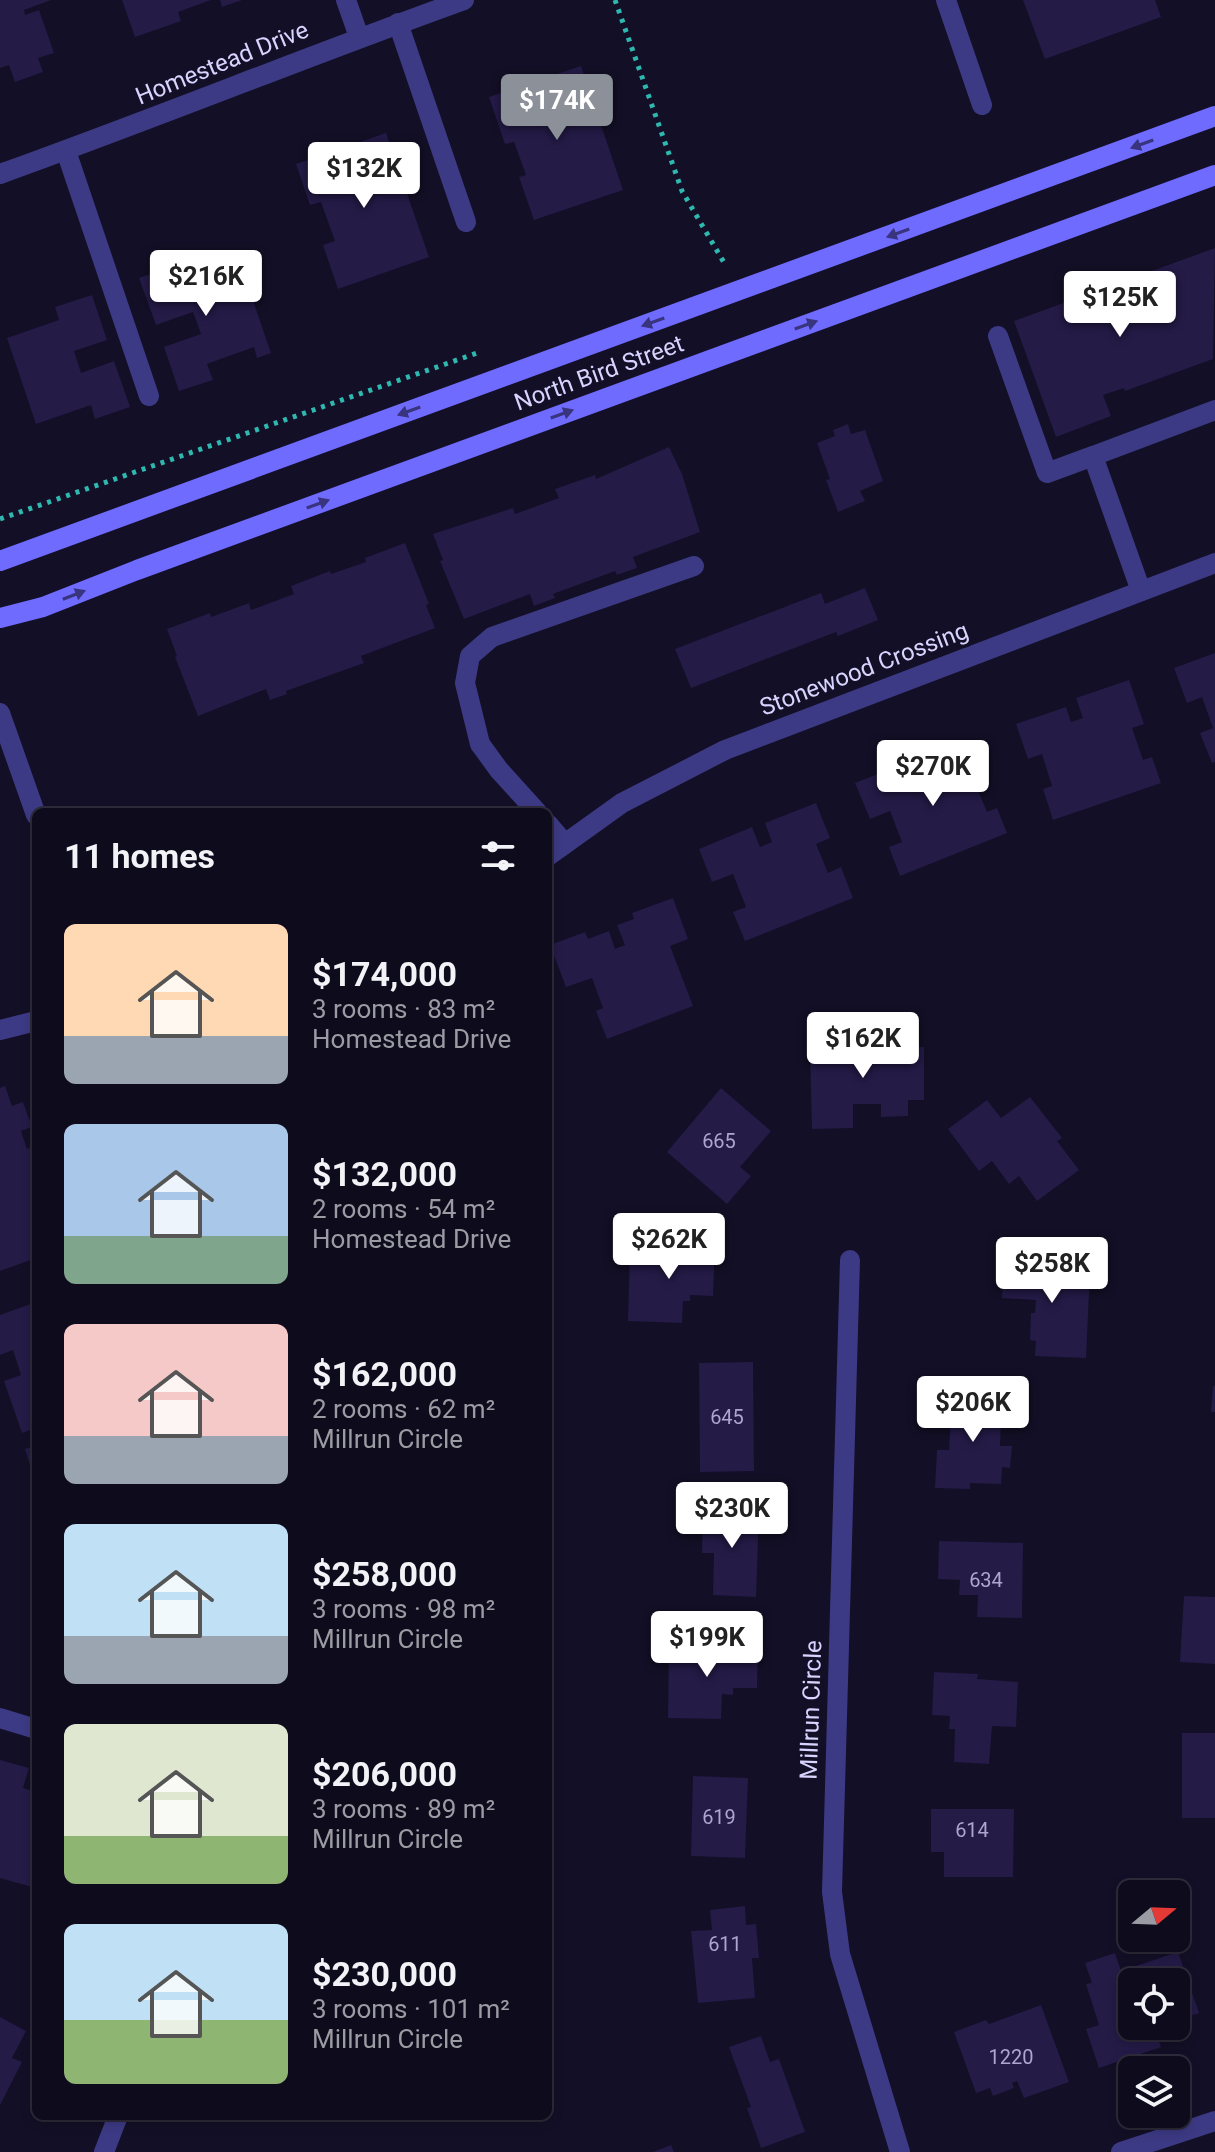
<!DOCTYPE html>
<html lang="en">
<head>
<meta charset="utf-8">
<style>
	body { margin:0; font-family:Roboto,sans-serif; background:#1c1929; color:#f1f3f6; height:100vh; display:flex; flex-direction:column; font-size:30px; white-space:nowrap }
	* { box-sizing:border-box; margin:0 }
	p { font-size:26px; color:#9b9ba3 }
	.icon { flex:none; width:44px; height:44px; fill:none; stroke:currentColor; stroke-width:2; stroke-linecap:round; stroke-linejoin:round }
	.map { position:relative; flex:1; overflow:hidden }
	.details { position:absolute; left:32px; top:808px; width:520px; height:1312px; display:flex; flex-direction:column; background:#0e0b1c; border-radius:12px; box-shadow:0 4px 12px #0003,0 0 0 2px #2e2b3b }
	.details>* { flex:none }
	.needle { width:52px; rotate:71deg }
	.controls { position:absolute; left:1118px; top:1880px; display:grid; gap:16px }
	.controls a { display:grid; place-items:center; width:72px; height:72px; border-radius:12px; background:#0e0b1c; box-shadow:0 4px 12px #0003,0 0 0 2px #2e2b3b; font-size:40px }
	.price { position:absolute; translate:-50% -68px; padding:0 18px; border-radius:8px; background:#fff; color:#222; font-size:26px; line-height:52px; filter:drop-shadow(0 2px 4px #0008) }
	.price::after { content:''; position:absolute; left:50%; top:48px; width:24px; height:18px; margin-left:-12px; background:inherit; clip-path:polygon(0 0,100% 0,50% 100%) }
	.price.current { background:#8c9099; color:#fff }
	ul { padding:0; list-style:none }
	li { display:flex; align-items:center; gap:24px; height:200px; padding:0 32px }
	li span { display:grid; place-items:center; flex:none; width:224px; height:160px; border-radius:12px; color:#555 }
	li>.icon { margin-inline-start:auto }
	span .icon { width:96px; height:96px; fill:#fffc; stroke-width:1 }
	li b { font-size:34px }
	h2 { display:flex; justify-content:space-between; align-items:center; height:96px; padding:0 32px; font-size:34px }
	.map>svg:first-child { display:block }
	.building { fill:#241b47 }
	.lines { fill:none; stroke-linecap:round; stroke-linejoin:round }
	.path { stroke:#2fb8b0; stroke-width:5; stroke-dasharray:4 6; stroke-linecap:butt }
	.lane { stroke:#3d3a85; stroke-width:20 }
	.street { stroke:#3d3a85; stroke-width:20 }
	.secondary { stroke:#6f6bff; stroke-width:20 }
	.oneway { fill:#38347d }
	.labels { text-anchor:middle; stroke-width:7; stroke-linejoin:round; paint-order:stroke }
	.number-label { font-size:20px; fill:#aca6d1 }
	.street-label { font-size:24px; fill:#d9d4ff; stroke:#130f26 }
</style>
</head>
<body>
<div class="map">
<svg width="1215" height="2152" viewBox="0 0 1215 2152">
	<rect width="100%" height="100%" fill="#130f26"/>
	<g class="building">
		<path d="M0 0H51L24 10 25 15 39 10 54 53 38 58 43 72 15 82 9 65 0 68Z"/>
		<path d="M122 0H211L178 12 181 21 135 37Z"/>
		<path d="M220 0H242L222 7Z"/>
		<path d="M1023 0H1155L1161 17 1045 59Z"/>
		<path d="M581 66 623 190 534 220 519 177 526 175 514 142 505 144 489 97Z"/>
		<path d="M386 133 429 257 338 289 323 245 335 241 321 202 310 205 296 164Z"/>
		<path d="M1215 248 1213 359 1125 391 1124 388 1103 395 1111 416 1056 437 1014 321Z"/>
		<path d="M237 254 271 353 257 358 254 347 207 364 213 380 179 391 164 347 201 334 193 312 156 325 139 278 178 265 183 281 224 267 221 260Z"/>
		<path d="M92 295 107 340 74 351 81 373 114 361 130 407 95 419 91 405 36 424 7 338 59 320 55 307Z"/>
		<path d="M848 424 851 434 865 430 883 481 860 491 865 501 838 512 826 480 830 479 817 443 835 436 833 430Z"/>
		<path d="M669 447 682 474 700 532 633 557 637 568 617 575 615 571 553 594 555 598 534 606 530 594 464 619 440 561 443 560 433 534 513 508 515 514 559 498 555 489 595 475 596 479Z"/>
		<path d="M405 543 429 604 426 605 435 628 361 656 364 663 286 691 287 694 270 700 266 689 198 716 175 657 177 656 167 629 210 613 211 617 249 603 251 610 294 594 291 586 330 571 331 574 366 562 365 558Z"/>
		<path d="M865 588 878 620 838 636 836 632 691 688 675 649 821 593 825 604Z"/>
		<path d="M1215 653V762L1212 763 1200 733 1213 728 1202 697 1187 703 1174 668Z"/>
		<path d="M1129 680 1144 724 1132 728 1143 760 1152 757 1161 783 1053 820 1043 789 1052 786 1042 754 1028 759 1016 724 1066 707 1071 722 1083 718 1076 698Z"/>
		<path d="M970 740 985 777 974 781 987 812 997 808 1007 833 900 876 889 847 902 842 890 811 870 819 855 783 906 763 915 787 927 782 919 761Z"/>
		<path d="M816 803 830 838 816 844 828 873 841 867 853 898 745 941 733 912 746 907 733 874 712 882 699 849 752 827 760 847 772 842 765 823Z"/>
		<path d="M673 898 688 939 670 946 693 1006 607 1039 596 1011 603 1008 592 978 566 987 550 945 585 932 588 939 609 931 615 949 625 945 617 925 634 919 632 913Z"/>
		<path d="M828 1030H852V1048L924 1047V1100H908V1116L881 1117V1104H853V1128L812 1129 810 1050 829 1049Z"/>
		<path d="M5 1086 12 1106 23 1102 32 1127 21 1131 27 1149 36 1145V1258L0 1271V1088Z"/>
		<path d="M721 1088 771 1131 740 1167 751 1176 727 1204 667 1152Z"/>
		<path d="M1030 1097 1062 1138 1057 1141 1079 1170 1037 1201 1019 1176 1009 1184 992 1161 979 1171 948 1129 987 1100 1001 1118Z"/>
		<path d="M681 1241 715 1242 713 1296 690 1295V1301H683L682 1323 628 1321 630 1249 681 1251Z"/>
		<path d="M1004 1258 1050 1260 1049 1270 1090 1271 1086 1358 1035 1356 1036 1341 1030 1340 1031 1313H1035L1036 1300 1002 1298Z"/>
		<path d="M36 1302V1428L22 1433 4 1381 21 1375 13 1350 0 1355V1315Z"/>
		<path d="M753 1362 754 1471 700 1472 699 1363Z"/>
		<path d="M1213 1386H1215V1412H1211Z"/>
		<path d="M952 1394 1002 1396 1000 1446H1012L1010 1468 1002 1467 1001 1484 970 1483V1489L935 1488 937 1450H949Z"/>
		<path d="M36 1445V1481H35L25 1449Z"/>
		<path d="M703 1509 759 1511 756 1597 713 1595 714 1553H702Z"/>
		<path d="M939 1541 1023 1543 1022 1618 977 1617 978 1595H959L960 1580 938 1579Z"/>
		<path d="M1184 1596 1215 1597V1664L1180 1662Z"/>
		<path d="M669 1647 758 1649 757 1688H733V1695L722 1694 721 1719 668 1718Z"/>
		<path d="M934 1672 978 1674 977 1679 1018 1682 1016 1727 992 1726 989 1764 954 1762 955 1729H949L950 1716 932 1715Z"/>
		<rect x="1182" y="1733" width="33" height="85"/>
		<path d="M0 1760 29 1768 23 1788 36 1792V1888L0 1878Z"/>
		<path d="M693 1776 748 1778 745 1858 691 1856Z"/>
		<path d="M931 1809H1014L1013 1877H944V1852H931Z"/>
		<path d="M745 1906 746 1925 756 1924 759 1958H752L755 1998 698 2003 691 1931 712 1930 710 1910Z"/>
		<path d="M1178 1952 1199 2013 1176 2021V1982H1132V2026H1154L1161 2047 1099 2068 1086 2029 1099 2025 1086 1984 1092 1983 1085 1963 1115 1953 1121 1971Z"/>
		<path d="M1041 2005 1069 2082 1024 2098 1017 2081 1012 2083 1014 2088 993 2096 990 2088 976 2093 954 2032 986 2020 989 2024Z"/>
		<path d="M0 2017 26 2031 12 2058 22 2062 0 2105Z"/>
		<path d="M761 2036 770 2062 779 2059 805 2132 761 2148 747 2108 751 2107 729 2047Z"/>
		<path d="M671 2145 674 2152H653Z"/>
	</g>
	<g class="lines">
		<g class="path">
			<path d="M615 0 682 191 726 266"/>
			<path d="M0 519 480 352"/>
		</g>
		<g class="lane">
			<path d="M946 0 982 105"/>
			<path d="M398 23 466 222"/>
			<path d="M66 151 149 396"/>
			<path d="M998 336 1047 473 1093 456"/>
			<path d="M1141 591 1093 456 1215 410"/>
			<path d="M537 812 499 770 480 744 465 683 470 656 492 637 694 566"/>
			<path d="M548 824 565 844"/>
		</g>
		<g class="street">
			<path d="M346 0 359 37"/>
			<path d="M0 174C156 118 308 56 464 0"/>
			<path d="M0 713 36 815"/>
			<path d="M548 856 622 803 725 750 1215 563"/>
			<path d="M0 1030 36 1021"/>
			<path d="M850 1260 832 1892 840 1954 900 2152"/>
			<path d="M0 1718 36 1729"/>
			<path d="M104 2152 118 2116"/>
			<path d="M1121 2152 1215 2121"/>
		</g>
		<g class="secondary">
			<path d="M0 561 1215 116"/>
			<path d="M0 618 43 607 137 570 1215 175"/>
		</g>
	</g>
	<defs><path id="oneway-solid" d="M-6-.8H1V-3.2L6.5 0L1 3.2V.8H-6Z" transform="scale(2)"/></defs>
	<g class="oneway">
		<use href="#oneway-solid" transform="translate(1142 144) rotate(160)"/>
		<use href="#oneway-solid" transform="translate(898 233) rotate(160)"/>
		<use href="#oneway-solid" transform="translate(653 322) rotate(160)"/>
		<use href="#oneway-solid" transform="translate(806 325) rotate(-20)"/>
		<use href="#oneway-solid" transform="translate(409 411) rotate(160)"/>
		<use href="#oneway-solid" transform="translate(562 414) rotate(-20)"/>
		<use href="#oneway-solid" transform="translate(318 504) rotate(-20)"/>
		<use href="#oneway-solid" transform="translate(74 595) rotate(-21)"/>
	</g>
	<g class="labels">
		<g class="number-label">
			<text x="719" y="1148">665</text>
			<text x="727" y="1424">645</text>
			<text x="986" y="1587">634</text>
			<text x="719" y="1824">619</text>
			<text x="972" y="1837">614</text>
			<text x="725" y="1951">611</text>
			<text x="1011" y="2064">1220</text>
		</g>
		<g class="street-label">
			<text transform="translate(222 63) rotate(-22)" y="8">Homestead Drive</text>
			<text transform="translate(599 373) rotate(-20)" y="8">North Bird Street</text>
			<text transform="translate(864 669) rotate(-21)" y="8">Stonewood Crossing</text>
			<text transform="translate(811 1710) rotate(-88)" y="8">Millrun Circle</text>
		</g>
	</g>
</svg>
<div class="controls">
<a><svg class="needle" viewBox="-14 -14 28 28"><path d="M0-13l5 13h-10z" fill="#e53935"/><path d="M0 13l5-13h-10z" fill="#9b9ba3"/></svg></a>
<a><svg class="icon" aria-label="locate" viewBox="0 0 24 24"><circle cx="12" cy="12" r="6"/><path d="M12 2v4M12 18v4M2 12h4M18 12h4"/></svg></a>
<a><svg class="icon" aria-label="layers" viewBox="0 0 24 24"><path d="M12 4l9 5-9 5-9-5zM3 14l9 5 9-5"/></svg></a>
</div>
<b class="price current" style="left:557px;top:142px">$174K</b>
<b class="price" style="left:364px;top:210px">$132K</b>
<b class="price" style="left:206px;top:318px">$216K</b>
<b class="price" style="left:1120px;top:339px">$125K</b>
<b class="price" style="left:933px;top:808px">$270K</b>
<b class="price" style="left:863px;top:1080px">$162K</b>
<b class="price" style="left:669px;top:1281px">$262K</b>
<b class="price" style="left:1052px;top:1305px">$258K</b>
<b class="price" style="left:973px;top:1444px">$206K</b>
<b class="price" style="left:732px;top:1550px">$230K</b>
<b class="price" style="left:707px;top:1679px">$199K</b>
<section class="details">
<h2>11 homes<svg class="icon" aria-label="filters" viewBox="0 0 24 24"><path d="M4 7h16M4 17h16"/><circle cx="9" cy="7" r="2"/><circle cx="15" cy="17" r="2"/></svg></h2>
<ul>
<li><span style="background:linear-gradient(#ffd9b3 70%,#9aa5b1 0)"><svg class="icon" aria-label="home" viewBox="0 0 24 24"><path d="M3 11l9-7 9 7M6 9v11h12V9"/></svg></span><div><b>$174,000</b><p>3 rooms · 83 m²</p><p>Homestead Drive</p></div></li>
<li><span style="background:linear-gradient(#a9c7e8 70%,#7fa58c 0)"><svg class="icon" aria-label="home" viewBox="0 0 24 24"><path d="M3 11l9-7 9 7M6 9v11h12V9"/></svg></span><div><b>$132,000</b><p>2 rooms · 54 m²</p><p>Homestead Drive</p></div></li>
<li><span style="background:linear-gradient(#f6c9c9 70%,#9aa5b1 0)"><svg class="icon" aria-label="home" viewBox="0 0 24 24"><path d="M3 11l9-7 9 7M6 9v11h12V9"/></svg></span><div><b>$162,000</b><p>2 rooms · 62 m²</p><p>Millrun Circle</p></div></li>
<li><span style="background:linear-gradient(#bfe0f5 70%,#9aa5b1 0)"><svg class="icon" aria-label="home" viewBox="0 0 24 24"><path d="M3 11l9-7 9 7M6 9v11h12V9"/></svg></span><div><b>$258,000</b><p>3 rooms · 98 m²</p><p>Millrun Circle</p></div></li>
<li><span style="background:linear-gradient(#dfe7d0 70%,#8fb573 0)"><svg class="icon" aria-label="home" viewBox="0 0 24 24"><path d="M3 11l9-7 9 7M6 9v11h12V9"/></svg></span><div><b>$206,000</b><p>3 rooms · 89 m²</p><p>Millrun Circle</p></div></li>
<li><span style="background:linear-gradient(#bfe0f5 60%,#8fb573 0)"><svg class="icon" aria-label="home" viewBox="0 0 24 24"><path d="M3 11l9-7 9 7M6 9v11h12V9"/></svg></span><div><b>$230,000</b><p>3 rooms · 101 m²</p><p>Millrun Circle</p></div></li>
</ul>
</section>
</div>
</body>
</html>
